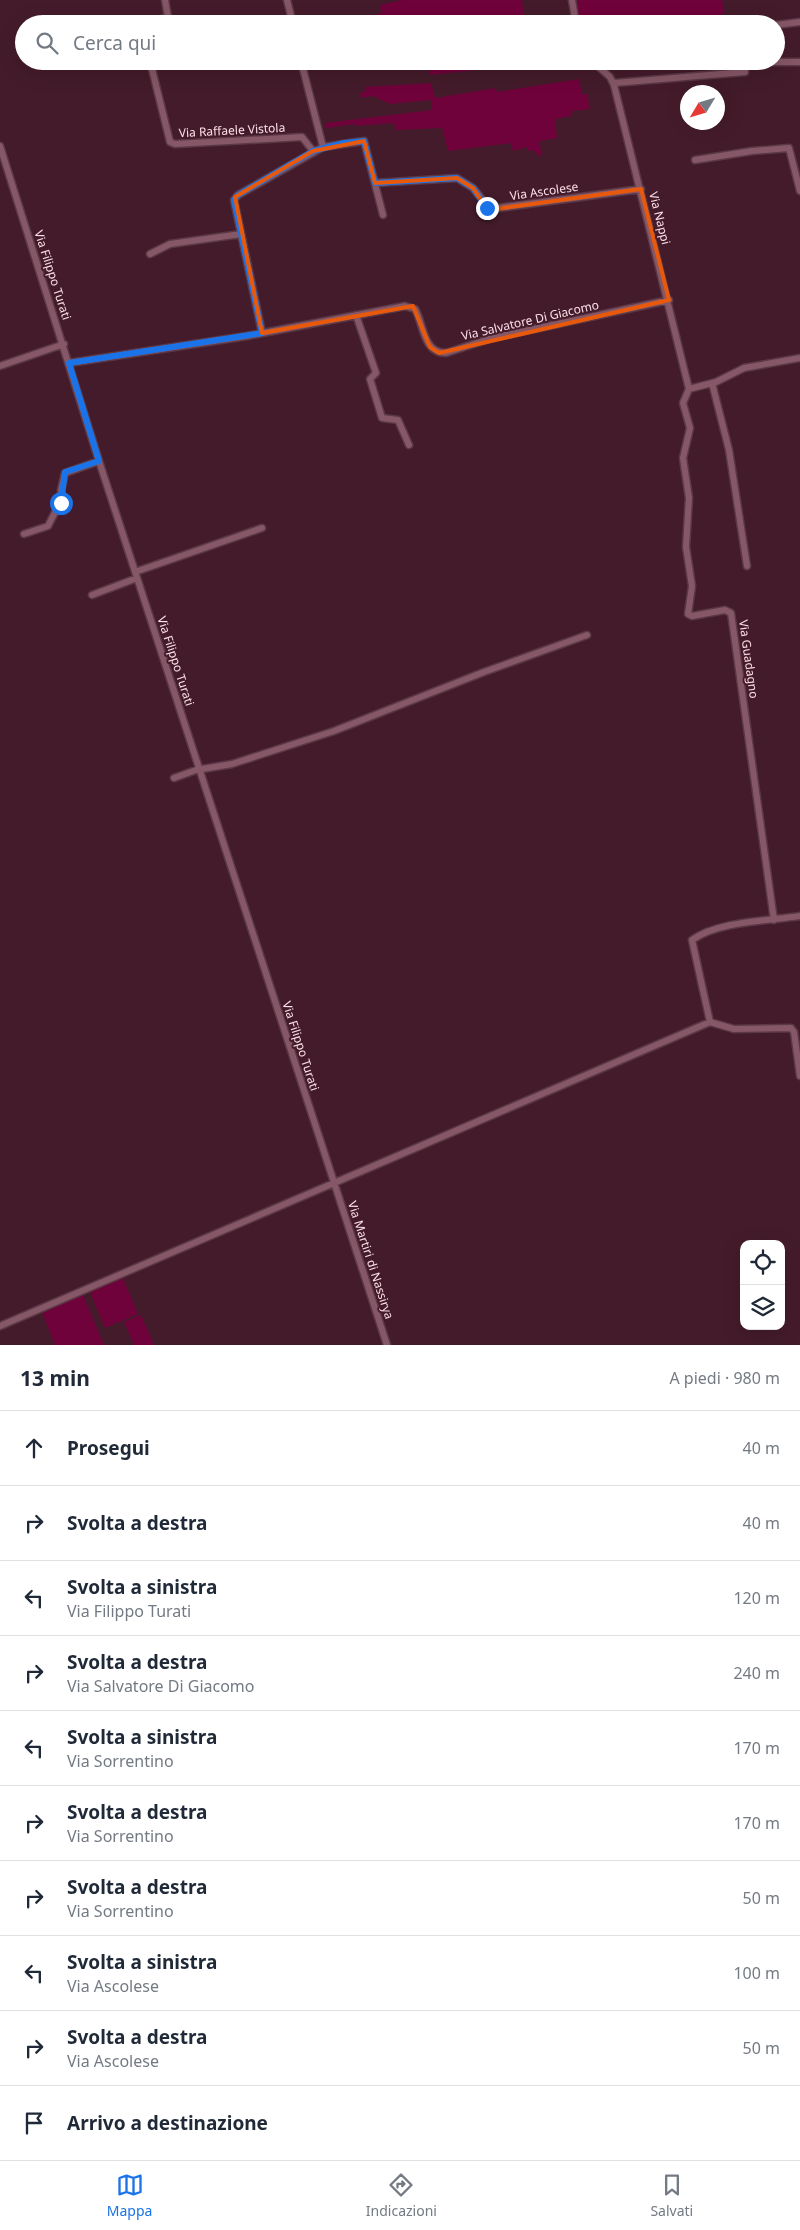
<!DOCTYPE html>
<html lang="it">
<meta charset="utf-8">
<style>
body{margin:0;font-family:"Noto Sans",sans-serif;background:#f6f6f7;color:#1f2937}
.controls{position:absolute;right:15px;bottom:15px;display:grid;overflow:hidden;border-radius:10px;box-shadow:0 5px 20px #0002}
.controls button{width:45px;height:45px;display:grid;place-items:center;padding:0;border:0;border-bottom:1px solid #e0e1e3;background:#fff;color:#1f2937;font:25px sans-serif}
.compass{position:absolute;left:680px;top:85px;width:45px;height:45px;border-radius:50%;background:#fff;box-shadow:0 5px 20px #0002;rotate:232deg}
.stop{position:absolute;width:15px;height:15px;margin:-11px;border:4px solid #1a73e8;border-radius:50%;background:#fff}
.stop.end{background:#1a73e8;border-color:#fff;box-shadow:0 1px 5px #0008}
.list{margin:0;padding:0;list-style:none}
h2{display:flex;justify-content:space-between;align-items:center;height:65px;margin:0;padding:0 20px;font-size:21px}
h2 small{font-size:16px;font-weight:400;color:#747a83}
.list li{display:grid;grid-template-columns:32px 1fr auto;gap:15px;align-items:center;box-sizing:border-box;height:75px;padding:0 20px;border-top:1px solid #e0e1e3}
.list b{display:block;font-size:19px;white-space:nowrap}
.list p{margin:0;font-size:16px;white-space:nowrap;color:#747a83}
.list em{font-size:16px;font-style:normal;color:#747a83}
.icon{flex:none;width:28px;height:28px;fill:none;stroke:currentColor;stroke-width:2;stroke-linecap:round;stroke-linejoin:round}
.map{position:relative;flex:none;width:800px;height:1345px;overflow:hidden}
.search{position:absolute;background:#fff;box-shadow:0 5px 20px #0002;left:15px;right:15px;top:15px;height:55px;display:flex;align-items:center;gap:12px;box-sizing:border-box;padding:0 18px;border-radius:28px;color:#747a83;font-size:19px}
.sheet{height:815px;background:#fff}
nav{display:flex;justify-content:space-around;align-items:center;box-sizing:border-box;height:70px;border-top:1px solid #e0e1e3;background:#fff;font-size:14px;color:#747a83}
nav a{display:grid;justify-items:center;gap:2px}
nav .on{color:#1a73e8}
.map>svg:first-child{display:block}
.green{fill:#70023b}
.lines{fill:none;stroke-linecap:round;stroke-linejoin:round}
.minor-casing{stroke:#5b3846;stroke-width:9}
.minor{stroke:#865766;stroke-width:6}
.route{stroke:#1a73e8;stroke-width:6}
.marked{fill:none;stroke:#e8590c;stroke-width:4;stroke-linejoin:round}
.labels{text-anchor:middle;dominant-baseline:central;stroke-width:4;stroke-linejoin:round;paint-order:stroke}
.street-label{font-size:12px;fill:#fcdfe8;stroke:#441b2a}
</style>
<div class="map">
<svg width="800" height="1345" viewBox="0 0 800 1345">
<rect width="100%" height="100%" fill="#441b2a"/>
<path class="green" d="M402 0H522L525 24H369L373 23 372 16 381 13 380 5Z
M577 0H722L724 14 668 22V24H579Z
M419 61H528L486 69 430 75V69L419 70Z
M598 61H730L731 65C701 67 621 77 598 61Z
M579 79 582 94H588L589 109 571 111V116L555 119 557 138 539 141 542 156H539L533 150 528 151 527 147 513 151 511 143 448 151 442 128 396 130 394 123 356 126 355 124 326 128 325 123 432 110 431 100 390 104 373 96 361 98 360 93 365 92V87L431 83 435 98 496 88 497 92Z
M123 1278 138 1314 105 1328 90 1292Z
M83 1295 104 1345H55L42 1312Z
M141 1315 154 1345H134L124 1322Z"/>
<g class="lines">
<defs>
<path id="minor" d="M287 0 293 24
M572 0 576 24
M147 24 168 17 165 0
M776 25 800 22
M150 61 170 142 175 144 302 137 313 151
M592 61 610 77 614 85 689 389
M768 62H800
M614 83 745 72
M0 146 99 461 387 1345
M323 147 364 141 383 215
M695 160 752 151 789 148 800 191
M375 183 457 178 473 188 490 209 641 189
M150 254 170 244 241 234
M356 315 376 373 370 379 382 418 398 420 409 445
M262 333 234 200 238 195 323 147 301 61
M69 363 247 336 405 306 415 309C424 325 423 353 446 353L492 338 669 300
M0 366 64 344
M712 383 729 450 747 566
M689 389 683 403 690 428 683 458 689 498 686 547 692 586 688 614 692 616 725 610 731 613 774 920
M689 389 716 382 744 368 800 358
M24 534 48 526 50 522 62 499 61 490 65 473 99 461
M135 572 262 528
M92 595 137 578
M174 778 196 770 232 764 334 731 484 672 587 635
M710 1022 692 940C718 921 768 921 800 916
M0 1326 710 1022 734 1029 791 1028 794 1032 800 1076"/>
</defs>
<use href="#minor" class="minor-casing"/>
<use href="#minor" class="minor"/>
</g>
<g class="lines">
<path class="route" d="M61 503 65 472 99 461 69 363 262 333 234 200 238 195 313 151 344 143 364 141 375 183 457 178 473 188 487 208"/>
</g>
<path class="marked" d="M364 141 375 183 457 178 473 188 488 210 641 189 669 300 439 353 430 347 413 306 262 333 235 197 313 151Z"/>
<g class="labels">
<g class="street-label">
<text transform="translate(232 130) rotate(-3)">Via Raffaele Vistola</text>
<text transform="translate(544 191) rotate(-8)">Via Ascolese</text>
<text transform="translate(660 218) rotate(76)">Via Nappi</text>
<text transform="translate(53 275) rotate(72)">Via Filippo Turati</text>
<text transform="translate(530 320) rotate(-13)">Via Salvatore Di Giacomo</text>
<text transform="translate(749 659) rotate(82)">Via Guadagno</text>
<text transform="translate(176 661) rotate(72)">Via Filippo Turati</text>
<text transform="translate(301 1046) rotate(72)">Via Filippo Turati</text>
<text transform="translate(371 1260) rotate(72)">Via Martiri di Nassirya</text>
</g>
</g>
</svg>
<div class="controls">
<button><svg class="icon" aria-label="locate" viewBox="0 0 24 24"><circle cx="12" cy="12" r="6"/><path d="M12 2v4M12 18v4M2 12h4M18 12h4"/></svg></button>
<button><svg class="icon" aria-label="layers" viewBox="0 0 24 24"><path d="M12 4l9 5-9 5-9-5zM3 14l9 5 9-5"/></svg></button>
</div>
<svg class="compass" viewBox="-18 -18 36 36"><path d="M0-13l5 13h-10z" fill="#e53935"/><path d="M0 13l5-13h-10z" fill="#747a83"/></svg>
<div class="stop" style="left:61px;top:503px"></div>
<div class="stop end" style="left:487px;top:208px"></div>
<div class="search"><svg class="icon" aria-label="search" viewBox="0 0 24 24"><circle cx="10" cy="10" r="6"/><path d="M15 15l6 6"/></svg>Cerca qui</div>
</div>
<section class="sheet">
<h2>13 min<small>A piedi · 980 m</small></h2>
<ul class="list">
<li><svg class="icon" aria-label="ahead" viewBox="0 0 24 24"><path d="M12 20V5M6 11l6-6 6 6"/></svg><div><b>Prosegui</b></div><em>40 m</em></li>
<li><svg class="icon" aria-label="right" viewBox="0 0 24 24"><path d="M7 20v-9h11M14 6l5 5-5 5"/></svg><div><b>Svolta a destra</b></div><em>40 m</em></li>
<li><svg class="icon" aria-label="left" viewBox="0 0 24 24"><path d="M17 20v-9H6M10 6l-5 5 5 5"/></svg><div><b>Svolta a sinistra</b><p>Via Filippo Turati</p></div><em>120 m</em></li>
<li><svg class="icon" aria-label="right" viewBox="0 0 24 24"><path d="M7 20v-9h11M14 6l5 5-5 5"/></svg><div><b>Svolta a destra</b><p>Via Salvatore Di Giacomo</p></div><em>240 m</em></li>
<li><svg class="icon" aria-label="left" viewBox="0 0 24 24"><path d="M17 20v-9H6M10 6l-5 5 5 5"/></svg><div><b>Svolta a sinistra</b><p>Via Sorrentino</p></div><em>170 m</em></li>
<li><svg class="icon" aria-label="right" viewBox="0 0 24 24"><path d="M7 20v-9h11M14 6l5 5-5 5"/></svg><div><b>Svolta a destra</b><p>Via Sorrentino</p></div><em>170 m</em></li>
<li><svg class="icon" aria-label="right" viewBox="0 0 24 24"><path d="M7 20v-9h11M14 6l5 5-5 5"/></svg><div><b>Svolta a destra</b><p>Via Sorrentino</p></div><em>50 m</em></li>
<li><svg class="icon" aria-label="left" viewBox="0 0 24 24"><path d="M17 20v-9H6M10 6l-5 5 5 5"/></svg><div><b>Svolta a sinistra</b><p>Via Ascolese</p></div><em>100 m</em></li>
<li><svg class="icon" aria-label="right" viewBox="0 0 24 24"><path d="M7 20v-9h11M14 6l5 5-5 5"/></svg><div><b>Svolta a destra</b><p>Via Ascolese</p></div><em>50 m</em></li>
<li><svg class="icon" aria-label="arrive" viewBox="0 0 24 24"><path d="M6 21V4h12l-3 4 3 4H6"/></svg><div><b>Arrivo a destinazione</b></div></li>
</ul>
</section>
<nav>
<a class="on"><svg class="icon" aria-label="map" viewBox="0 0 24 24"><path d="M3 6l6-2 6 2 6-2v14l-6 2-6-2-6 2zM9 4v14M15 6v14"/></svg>Mappa</a>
<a><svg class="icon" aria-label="directions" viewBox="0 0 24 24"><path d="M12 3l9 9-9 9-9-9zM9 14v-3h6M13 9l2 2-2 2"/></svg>Indicazioni</a>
<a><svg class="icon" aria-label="saved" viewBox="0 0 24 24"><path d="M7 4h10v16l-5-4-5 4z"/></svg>Salvati</a>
</nav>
